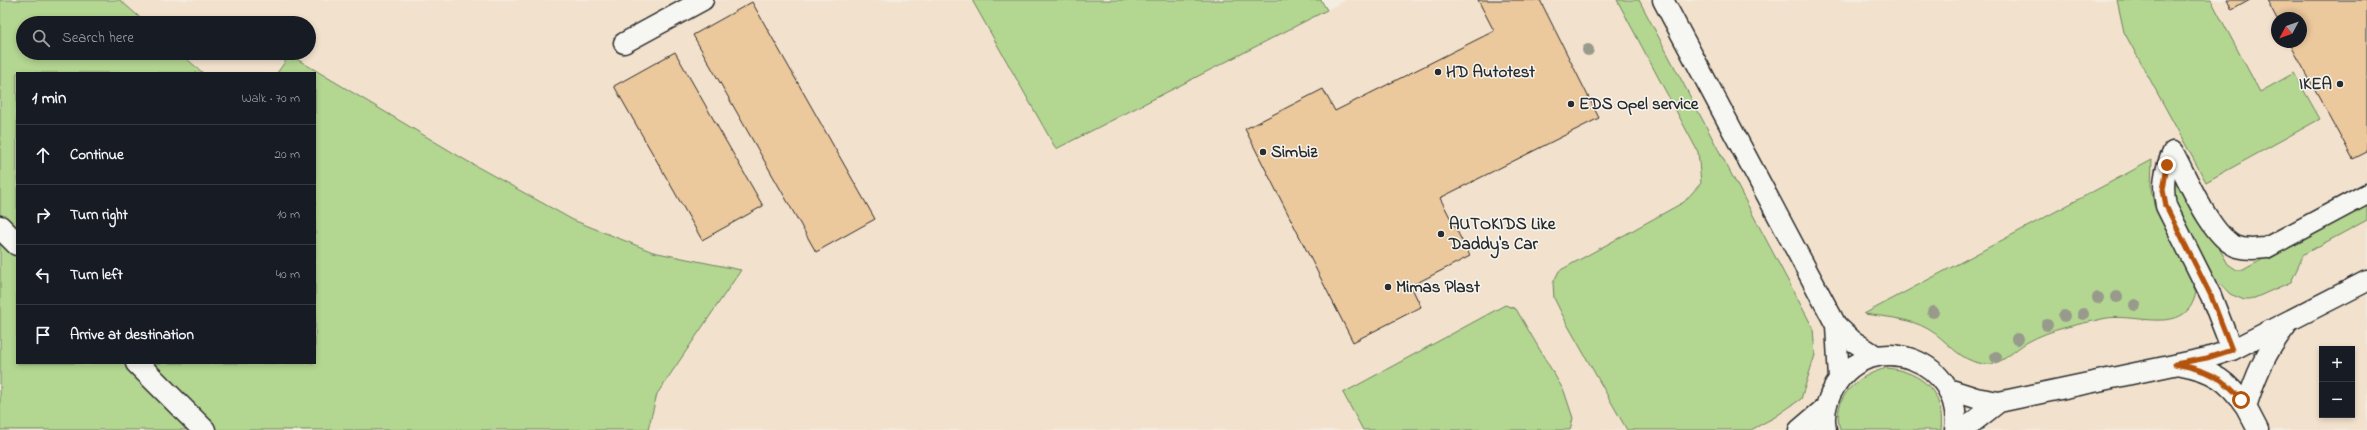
<!DOCTYPE html>
<meta charset="utf-8">
<style>
body{margin:0;font-family:"Indie Flower",sans-serif;background:#20242c;color:#f1f3f6}
.controls{position:absolute;right:12px;bottom:12px;display:grid;overflow:hidden;border-radius:0px;box-shadow:0 2px 6px #0003}
.controls button{width:36px;height:36px;display:grid;place-items:center;padding:0;border:0;border-bottom:1px solid #363941;background:#171b24;color:#f1f3f6;font:20px sans-serif}
.compass{position:absolute;left:2271px;top:12px;width:36px;height:36px;border-radius:50%;background:#171b24;box-shadow:0 2px 6px #0003;rotate:229deg}
.stop{position:absolute;width:12px;height:12px;margin:-9px;border:3px solid #b45309;border-radius:50%;background:#fff}
.stop.end{background:#b45309;border-color:#fff;box-shadow:0 1px 4px #0008}
.list{margin:0;padding:0;list-style:none}
h2{display:flex;justify-content:space-between;align-items:center;height:52px;margin:0;padding:0 16px;font-size:17px}
h2 small{font-size:13px;font-weight:400;color:#9ea1a6}
.list li{display:grid;grid-template-columns:26px 1fr auto;gap:12px;align-items:center;box-sizing:border-box;height:60px;padding:0 16px;border-top:1px solid #363941}
.list b{display:block;font-size:15px;white-space:nowrap}
.list em{font-size:13px;font-style:normal;color:#9ea1a6}
.icon{flex:none;width:22px;height:22px;fill:none;stroke:currentColor;stroke-width:2;stroke-linecap:round;stroke-linejoin:round}
.map{position:relative;flex:none;width:2367px;height:430px;overflow:hidden}
.search{position:absolute;background:#171b24;box-shadow:0 2px 6px #0003;left:16px;top:16px;width:300px;height:44px;display:flex;align-items:center;gap:10px;box-sizing:border-box;padding:0 14px;border-radius:22px;color:#9ea1a6;font-size:15px}
.panel{position:absolute;background:#171b24;box-shadow:0 2px 6px #0003;left:16px;top:72px;width:300px;height:292px;border-radius:0px}
.map>svg:first-child{display:block}
.built{fill:#f2e2cd;fill-rule:evenodd}
.green{fill:#b3d691;stroke:#6f805e}
.building{fill:#ecc89d;stroke:#2b2b2b}
.lines{fill:none;stroke-linecap:round;stroke-linejoin:round}
.lane-casing{stroke:#2b2b2b;stroke-width:23}
.street-casing{stroke:#2b2b2b;stroke-width:25}
.lane{stroke:#f6f6f2;stroke-width:20}
.street{stroke:#f6f6f2;stroke-width:22}
.tree{fill:#989a8b}
.route{stroke:#b45309;stroke-width:5}
.poi-dot{fill:#2b2b2b;stroke:#f6f6f2;stroke-width:1.5}
.labels{text-anchor:middle;dominant-baseline:central;stroke-width:3;stroke-linejoin:round;paint-order:stroke}
.poi-label{font-size:17px;font-weight:bold;fill:#2b2b2b;stroke:#f6f6f2;text-anchor:start}
</style>
<div class="map">
<svg width="2367" height="430" viewBox="0 0 2367 430">
<rect width="100%" height="100%" fill="#f4ede1"/>
<filter id="ink" filterUnits="userSpaceOnUse"><feTurbulence type="fractalNoise" baseFrequency=".025" numOctaves="2"/><feDisplacementMap in="SourceGraphic" scale="8" xChannelSelector="R" yChannelSelector="G"/><feConvolveMatrix kernelMatrix="1 2 1 2 8 2 1 2 1" color-interpolation-filters="sRGB"/></filter>
<g filter="url(#ink)">
<path class="built" d="M120 0H972L1056 149 1346 0H2367V430H648L657 394 741 270 653 252 573 220 467 161 290 55 277 73H203L180 53H309V23H146ZM2277 18H2301V42H2277ZM2322 349H2352V415H2322Z"/>
<path class="green" d="M0 0H120L146 23H23V53H180L203 73H17V363H315V73H277L290 55 467 161 573 220 653 252 741 270 657 394 648 430H0Z
M972 0H1321L1327 10 1056 149Z
M1617 0H1639L1813 328 1815 355 1801 399 1775 417 1751 430H1627L1567 324 1554 298 1553 283 1559 271 1684 202 1701 183 1698 152Z
M2117 0H2211L2260 92 2294 73 2320 119 2206 182 2124 32Z
M2152 160 2151 188 2154 205 2178 250 2196 292C2187 339 2134 311 2102 319 2076 325 2051 329 2028 342 2013 350 2001 367 1983 364 1957 360 1949 341 1928 329 1909 318 1886 317 1864 314Z
M2175 178 2181 180 2228 264 2237 270H2243L2367 203V220L2304 254 2291 282 2250 300H2244L2230 294 2214 277 2176 208 2171 183Z
M1505 305 1516 309 1564 391 1573 418 1570 430H1363L1343 393Z
M1887 368C1923 372 1945 393 1941 430H1840C1831 396 1858 375 1887 368Z"/>
<path class="building" d="M1478 0H1540L1599 118 1440 198 1470 256 1411 286 1421 307 1353 342 1245 129 1323 89 1335 111 1494 31Z
M2227 0H2250L2232 10Z
M2267 0H2367V152L2353 159 2289 42H2301V18L2277 19Z
M752 2 875 219 816 252 693 35Z
M675 52 763 206 702 240 614 86Z"/>
<g class="lines">
<defs>
<path id="lane" d="M1663 0 1836 325 1853 341 1876 356
M624 43 703 0
M2173 152C2187 177 2210 235 2235 246 2245 250 2255 249 2266 248L2367 194
M2173 152C2164 171 2162 185 2166 206L2211 296 2232 350
M1836 325 1839 379
M2182 365C2214 371 2228 381 2246 407
M1948 389 1976 398 1999 402 2207 358 2232 350 2367 281
M1799 430 1826 407
M1826 430C1823 415 1827 399 1835 386 1872 326 1964 360 1955 430
M1963 430 1999 402
M2258 430 2246 407C2255 377 2266 351 2286 326"/>
<path id="street" d="M0 227 17 244
M137 363 204 430"/>
</defs>
<use href="#lane" class="lane-casing"/>
<use href="#street" class="street-casing"/>
<use href="#lane" class="lane"/>
<use href="#street" class="street"/>
</g>
<g class="tree">
<circle cx="1588" cy="50" r="6"/>
<circle cx="2117" cy="297" r="6"/>
<circle cx="2098" cy="298" r="6"/>
<circle cx="2135" cy="305" r="6"/>
<circle cx="1933" cy="312" r="6"/>
<circle cx="2083" cy="314" r="6"/>
<circle cx="2064" cy="316" r="6"/>
<circle cx="2047" cy="325" r="6"/>
<circle cx="2017" cy="339" r="6"/>
<circle cx="1996" cy="357" r="6"/>
</g>
</g>
<g class="lines" filter="url(#ink)">
<path class="route" d="M2167 165 2163 190 2166 206 2211 296 2232 350 2207 358 2175 364C2202 369 2224 376 2241 400"/>
</g>
<g class="poi-dot">
<circle cx="1438" cy="72" r="4"/>
<circle cx="2340" cy="84" r="4"/>
<circle cx="1571" cy="104" r="4"/>
<circle cx="1263" cy="152" r="4"/>
<circle cx="1441" cy="234" r="4"/>
<circle cx="1388" cy="287" r="4"/>
</g>
<g class="labels">
<g class="poi-label">
<text x="1446" y="72">HD Autotest</text>
<text x="2332" y="84" text-anchor="end">IKEA</text>
<text x="1579" y="104">EDS Opel service</text>
<text x="1271" y="152">Simbiz</text>
<text x="1449" y="224">AUTOKIDS Like<tspan x="1449" dy="20">Daddy's Car</tspan></text>
<text x="1396" y="287">Mimas Plast</text>
</g>
</g>
</svg>
<div class="controls">
<button>+</button>
<button>−</button>
</div>
<svg class="compass" viewBox="-18 -18 36 36"><path d="M0-13l5 13h-10z" fill="#e53935"/><path d="M0 13l5-13h-10z" fill="#9ea1a6"/></svg>
<div class="stop" style="left:2241px;top:400px"></div>
<div class="stop end" style="left:2167px;top:165px"></div>
<div class="search"><svg class="icon" aria-label="search" viewBox="0 0 24 24"><circle cx="10" cy="10" r="6"/><path d="M15 15l6 6"/></svg>Search here</div>
<section class="panel">
<h2>1 min<small>Walk · 70 m</small></h2>
<ul class="list">
<li><svg class="icon" aria-label="ahead" viewBox="0 0 24 24"><path d="M12 20V5M6 11l6-6 6 6"/></svg><div><b>Continue</b></div><em>20 m</em></li>
<li><svg class="icon" aria-label="right" viewBox="0 0 24 24"><path d="M7 20v-9h11M14 6l5 5-5 5"/></svg><div><b>Turn right</b></div><em>10 m</em></li>
<li><svg class="icon" aria-label="left" viewBox="0 0 24 24"><path d="M17 20v-9H6M10 6l-5 5 5 5"/></svg><div><b>Turn left</b></div><em>40 m</em></li>
<li><svg class="icon" aria-label="arrive" viewBox="0 0 24 24"><path d="M6 21V4h12l-3 4 3 4H6"/></svg><div><b>Arrive at destination</b></div></li>
</ul>
</section>
</div>
